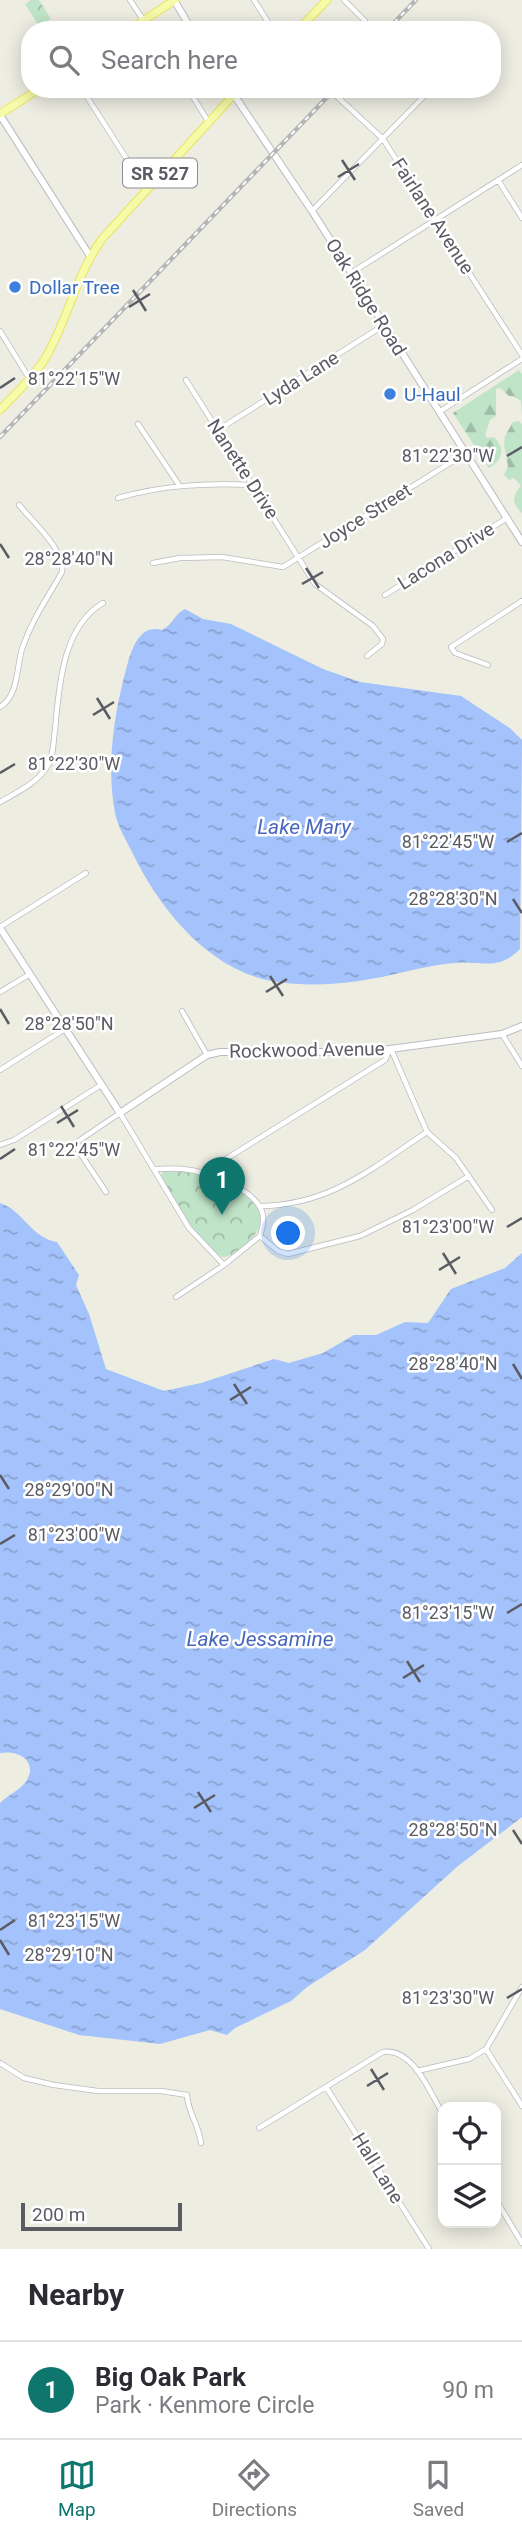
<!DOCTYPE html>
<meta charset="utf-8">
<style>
body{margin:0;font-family:Roboto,sans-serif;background:#f2f2f3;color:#2b2b33}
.controls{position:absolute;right:21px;bottom:21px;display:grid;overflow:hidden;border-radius:14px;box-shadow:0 4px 18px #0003}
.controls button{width:63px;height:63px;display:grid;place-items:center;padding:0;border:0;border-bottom:2px solid #e1e1e2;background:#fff;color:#2b2b33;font:35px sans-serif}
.scale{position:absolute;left:21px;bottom:18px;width:161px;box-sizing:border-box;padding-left:7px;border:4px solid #5b5c63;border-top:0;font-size:19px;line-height:24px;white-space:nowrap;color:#5b5c63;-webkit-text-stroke:5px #fff;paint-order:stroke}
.you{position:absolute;left:289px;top:1234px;width:24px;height:24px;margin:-18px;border:5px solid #fff;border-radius:50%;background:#1a73e8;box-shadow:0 0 0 10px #1a73e833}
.badge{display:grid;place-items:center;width:46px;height:46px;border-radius:50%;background:#0f766e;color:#fff;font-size:23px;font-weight:700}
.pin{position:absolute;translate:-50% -58px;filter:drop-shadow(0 2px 4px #0008)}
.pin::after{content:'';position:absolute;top:37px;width:24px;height:21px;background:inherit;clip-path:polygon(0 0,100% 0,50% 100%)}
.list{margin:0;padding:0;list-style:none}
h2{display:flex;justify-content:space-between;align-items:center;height:91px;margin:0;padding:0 28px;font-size:30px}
h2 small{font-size:23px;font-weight:400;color:#7c7c81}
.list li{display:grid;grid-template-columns:46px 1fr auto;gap:21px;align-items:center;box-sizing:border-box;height:98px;padding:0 28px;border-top:2px solid #e1e1e2}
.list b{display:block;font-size:26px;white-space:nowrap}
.list p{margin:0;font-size:23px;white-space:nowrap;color:#7c7c81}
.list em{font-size:23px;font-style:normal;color:#7c7c81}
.icon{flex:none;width:38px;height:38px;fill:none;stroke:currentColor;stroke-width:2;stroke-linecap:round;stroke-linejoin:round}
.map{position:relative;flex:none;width:522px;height:2249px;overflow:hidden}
.search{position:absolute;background:#fff;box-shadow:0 4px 18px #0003;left:21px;right:21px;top:21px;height:77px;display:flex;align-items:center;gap:18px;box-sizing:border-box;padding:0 24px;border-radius:28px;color:#7c7c81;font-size:26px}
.sheet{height:189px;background:#fff}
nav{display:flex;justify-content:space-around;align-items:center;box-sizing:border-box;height:98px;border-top:2px solid #e1e1e2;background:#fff;font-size:19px;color:#7c7c81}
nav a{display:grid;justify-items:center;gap:4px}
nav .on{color:#0f766e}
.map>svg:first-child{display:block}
.forest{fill:url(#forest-firs)}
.park{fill:url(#park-crowns)}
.water{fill:url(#water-ripples)}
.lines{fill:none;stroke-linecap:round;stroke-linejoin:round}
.street-casing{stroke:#babbc1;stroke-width:6}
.secondary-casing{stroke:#bbbcc3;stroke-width:8}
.primary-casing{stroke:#eae35e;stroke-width:9}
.street{stroke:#fff;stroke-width:4.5}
.secondary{stroke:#fff;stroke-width:6}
.primary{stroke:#f6fba9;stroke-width:7}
.rail-casing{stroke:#b5b5b6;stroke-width:4.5}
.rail{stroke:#fff;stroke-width:2;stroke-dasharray:5;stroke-linecap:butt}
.ticks{fill:none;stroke:#5b5c63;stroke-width:2.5}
.shop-dot{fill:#3f7fe0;stroke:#fff;stroke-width:2.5}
.labels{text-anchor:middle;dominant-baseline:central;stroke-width:5;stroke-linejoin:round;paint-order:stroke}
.shield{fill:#fff;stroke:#8c8d92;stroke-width:2}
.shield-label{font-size:18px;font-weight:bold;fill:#5b5c63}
.street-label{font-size:19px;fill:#5b5c63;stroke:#fff}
.shop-label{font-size:19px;fill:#366cbe;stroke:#fff;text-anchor:start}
.water-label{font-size:21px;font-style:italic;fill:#4867bd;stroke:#fff}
.ticks-label{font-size:18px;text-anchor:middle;fill:#5b5c63;stroke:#fff;stroke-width:5;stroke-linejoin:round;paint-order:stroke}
</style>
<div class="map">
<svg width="522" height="2249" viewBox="0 0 522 2249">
<defs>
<pattern id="forest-firs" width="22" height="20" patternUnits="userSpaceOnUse" patternTransform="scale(1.75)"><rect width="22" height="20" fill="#c0e4c8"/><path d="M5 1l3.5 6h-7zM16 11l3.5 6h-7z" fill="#9fbca6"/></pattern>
<pattern id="park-crowns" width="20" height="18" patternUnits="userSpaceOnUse" patternTransform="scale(1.75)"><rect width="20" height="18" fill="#c0e4c8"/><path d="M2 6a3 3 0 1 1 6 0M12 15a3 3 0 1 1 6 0" fill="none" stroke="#9fbca6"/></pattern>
<pattern id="water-ripples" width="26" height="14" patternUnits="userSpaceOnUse" patternTransform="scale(1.75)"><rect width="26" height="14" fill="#a4c2fb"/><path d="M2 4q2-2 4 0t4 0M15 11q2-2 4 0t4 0" fill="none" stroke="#89a1cf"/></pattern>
</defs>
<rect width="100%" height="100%" fill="#edede2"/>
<path class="forest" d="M519 370 522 374V416L521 401 513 396H509L500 388 496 389V416L490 420 485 435 487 438 494 437C506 449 503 460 489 468L453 413Z
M519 421 522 424V513C512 504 512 495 521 486L514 478 509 480 504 475 508 466 504 445 505 436 513 422Z"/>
<path class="park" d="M31 0H39L51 19 39 26 25 4Z
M164 1171C173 1172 182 1171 191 1173 223 1180 291 1206 245 1245 238 1251 231 1257 222 1257 193 1238 175 1205 161 1174Z"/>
<path class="water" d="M185 609 203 619 231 624 323 669 360 682 461 696 511 729 522 740 520 949C497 972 484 960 456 963 439 964 421 968 404 972 364 982 319 988 277 982 210 972 160 910 132 852 126 840 118 827 115 813 106 765 114 713 127 666 132 649 139 624 162 630 173 625 174 614 185 609Z
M0 1203C24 1211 31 1238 57 1242L79 1275 76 1285 89 1314 106 1369 164 1391 201 1383 274 1359 289 1363 323 1353 354 1335H376L405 1322 428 1323 451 1289 505 1268 522 1253V1817L458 1866 365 1950 307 1987 291 2001 235 2028 227 2035 210 2030 160 2044 79 2035 0 2009V1803C7 1796 16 1792 23 1785 41 1765 22 1749 0 1753Z"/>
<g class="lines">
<defs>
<path id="street" d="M130 0 150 30
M254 0 273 30
M344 0 365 21
M82 89 146 189
M188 89 208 121
M329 89 383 139 522 355
M498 180 522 218
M312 211 431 89
M351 273 522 165
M0 331 29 378
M186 380 315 584 373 626 383 639 382 644 367 656
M439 412 522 359
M138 424 179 485
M218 430 384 325
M118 498C163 485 206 483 252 485
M153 563 180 558 222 557 283 567 466 453
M385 595 507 518
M488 665 455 653 451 647 522 601
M0 707C19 695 16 669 22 649 32 619 47 599 62 572 66 551 32 521 19 505
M0 802C16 793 37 783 47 767 54 756 53 742 55 730 59 687 62 627 103 603
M0 927 86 873
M0 992 30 974
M182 1011 207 1055
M502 1034 522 1066
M391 1049 427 1132 456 1158 492 1210
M0 1070 65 1029
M0 1145 14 1140 101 1085
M155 1169C164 1169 174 1168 183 1169 205 1171 251 1187 261 1209 265 1218 263 1226 260 1236L224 1265 176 1297
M205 1172 385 1060 390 1049
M106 1192 74 1144 120 1113 189 1228 224 1265
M260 1206C330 1205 371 1169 427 1132
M260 1236 278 1251 288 1254 360 1236 413 1210 469 1176
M486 2049 522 2106
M0 2063 24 2078 54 2085 98 2091H161L187 2095C188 2113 199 2125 201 2143
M417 2071 469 2059 486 2049 522 1987
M326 2087 429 2249
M259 2128 383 2052C413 2047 430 2093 443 2114
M496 2200 522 2243"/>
<path id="secondary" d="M174 0 192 30
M230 89 312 211 522 542
M0 115 90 256
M0 928 120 1113 207 1055 220 1052H344L390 1049 502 1034 522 1026"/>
<path id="primary" d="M129 30 175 0
M298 30 327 0
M0 114 39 89
M0 410C16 393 34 377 46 357 68 319 76 275 102 239L239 89"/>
</defs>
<use href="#street" class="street-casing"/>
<use href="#secondary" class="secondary-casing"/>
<use href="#primary" class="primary-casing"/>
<use href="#street" class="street"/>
<use href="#secondary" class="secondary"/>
<use href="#primary" class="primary"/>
<defs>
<path id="rail" d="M387 30 416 0
M0 437 335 89"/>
</defs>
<use href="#rail" class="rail-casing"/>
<use href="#rail" class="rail"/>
</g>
<path class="ticks" d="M342 160 355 180M338 177 359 164M133 290 146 311M129 307 150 294M0 388 15 378M507 456 522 447M0 544 9 558M306 568 319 588M302 584 323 572M97 698 110 719M93 715 114 702M0 773 15 764M507 842 522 833M513 899 522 913M270 976 283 996M266 992 287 979M0 1009 9 1024M61 1106 74 1127M57 1123 78 1110M0 1159 15 1149M507 1227 522 1218M443 1253 456 1274M439 1270 460 1257M513 1364 522 1379M234 1384 247 1404M230 1400 251 1387M0 1475 9 1489M0 1544 15 1535M507 1613 522 1604M407 1661 420 1682M403 1678 424 1665M198 1792 211 1812M194 1808 215 1795M513 1830 522 1844M0 1930 15 1920M0 1940 9 1955M507 1998 522 1989M371 2069 384 2090M367 2086 388 2073"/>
<g class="shop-dot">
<circle cx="15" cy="287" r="7"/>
<circle cx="390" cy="394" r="7"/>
</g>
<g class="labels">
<rect class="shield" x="123" y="158.5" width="74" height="29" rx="5"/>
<g class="shield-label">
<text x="160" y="173">SR 527</text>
</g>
<g class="street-label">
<text transform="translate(433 216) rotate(57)">Fairlane Avenue</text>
<text transform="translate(366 297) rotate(58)">Oak Ridge Road</text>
<text transform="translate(301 378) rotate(-32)">Lyda Lane</text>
<text transform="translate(243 469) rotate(57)">Nanette Drive</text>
<text transform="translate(365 516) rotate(-32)">Joyce Street</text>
<text transform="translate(446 556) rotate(-32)">Lacona Drive</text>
<text transform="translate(307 1050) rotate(-1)">Rockwood Avenue</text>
<text transform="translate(378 2168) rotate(58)">Hall Lane</text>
</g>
<g class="shop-label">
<text x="29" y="287">Dollar Tree</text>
<text x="404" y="394">U-Haul</text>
</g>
<g class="water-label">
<text x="304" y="827">Lake Mary</text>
<text x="260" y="1639">Lake Jessamine</text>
</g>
</g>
<g class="ticks-label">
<text x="74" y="385">81°22'15"W</text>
<text x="448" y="462">81°22'30"W</text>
<text x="69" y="565">28°28'40"N</text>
<text x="74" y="770">81°22'30"W</text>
<text x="448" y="848">81°22'45"W</text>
<text x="453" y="905">28°28'30"N</text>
<text x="69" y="1030">28°28'50"N</text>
<text x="74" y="1156">81°22'45"W</text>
<text x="448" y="1233">81°23'00"W</text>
<text x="453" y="1370">28°28'40"N</text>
<text x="69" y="1496">28°29'00"N</text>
<text x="74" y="1541">81°23'00"W</text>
<text x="448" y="1619">81°23'15"W</text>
<text x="453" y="1836">28°28'50"N</text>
<text x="74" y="1927">81°23'15"W</text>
<text x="69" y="1961">28°29'10"N</text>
<text x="448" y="2004">81°23'30"W</text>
</g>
</svg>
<div class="controls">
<button><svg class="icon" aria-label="locate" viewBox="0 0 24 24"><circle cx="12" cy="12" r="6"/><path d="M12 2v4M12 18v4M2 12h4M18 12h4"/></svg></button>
<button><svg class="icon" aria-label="layers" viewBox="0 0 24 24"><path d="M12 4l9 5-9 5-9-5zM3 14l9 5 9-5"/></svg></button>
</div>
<div class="scale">200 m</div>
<div class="you"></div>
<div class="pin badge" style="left:222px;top:1215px">1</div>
<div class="search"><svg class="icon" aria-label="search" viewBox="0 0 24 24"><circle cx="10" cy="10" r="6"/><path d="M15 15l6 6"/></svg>Search here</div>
</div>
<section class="sheet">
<h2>Nearby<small></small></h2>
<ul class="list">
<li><span class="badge">1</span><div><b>Big Oak Park</b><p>Park · Kenmore Circle</p></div><em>90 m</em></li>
</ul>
</section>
<nav>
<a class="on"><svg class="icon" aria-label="map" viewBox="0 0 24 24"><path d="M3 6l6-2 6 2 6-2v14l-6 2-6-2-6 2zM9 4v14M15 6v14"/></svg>Map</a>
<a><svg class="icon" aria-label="directions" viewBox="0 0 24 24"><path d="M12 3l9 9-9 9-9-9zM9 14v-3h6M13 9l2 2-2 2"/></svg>Directions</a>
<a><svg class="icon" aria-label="saved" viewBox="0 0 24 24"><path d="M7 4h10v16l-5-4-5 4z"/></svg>Saved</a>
</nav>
